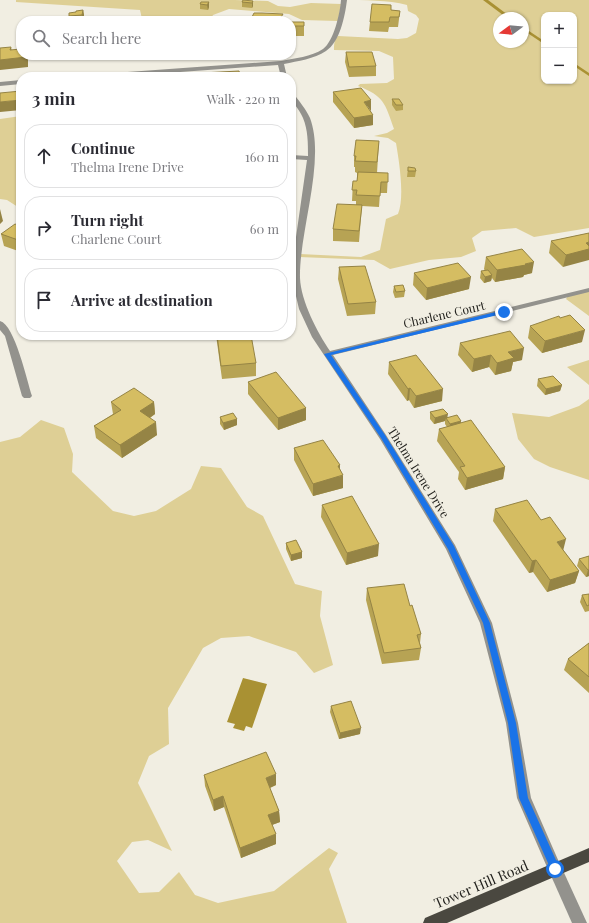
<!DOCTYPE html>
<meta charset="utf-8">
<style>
body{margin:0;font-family:"Playfair Display",serif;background:#f7f7f7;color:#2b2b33}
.controls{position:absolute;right:12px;top:12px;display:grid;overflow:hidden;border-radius:8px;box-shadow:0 1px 3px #0004}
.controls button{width:36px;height:36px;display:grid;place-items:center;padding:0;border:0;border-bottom:1px solid #e1e1e2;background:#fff;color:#2b2b33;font:20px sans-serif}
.compass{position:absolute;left:493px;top:12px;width:36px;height:36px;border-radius:50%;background:#fff;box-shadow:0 1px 3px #0004;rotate:254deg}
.stop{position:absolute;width:12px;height:12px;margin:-9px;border:3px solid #1a73e8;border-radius:50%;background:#fff}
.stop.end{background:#1a73e8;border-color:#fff;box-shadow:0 1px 4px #0008}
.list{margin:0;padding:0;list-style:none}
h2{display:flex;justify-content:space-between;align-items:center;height:52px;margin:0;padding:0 16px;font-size:17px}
h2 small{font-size:13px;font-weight:400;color:#7c7c81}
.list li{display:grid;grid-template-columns:26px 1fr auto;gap:12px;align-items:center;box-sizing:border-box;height:64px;margin:0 8px 8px;padding:0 8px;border:1px solid #e1e1e2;border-radius:16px}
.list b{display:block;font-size:15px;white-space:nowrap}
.list p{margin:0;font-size:13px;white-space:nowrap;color:#7c7c81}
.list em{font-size:13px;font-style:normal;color:#7c7c81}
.icon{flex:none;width:22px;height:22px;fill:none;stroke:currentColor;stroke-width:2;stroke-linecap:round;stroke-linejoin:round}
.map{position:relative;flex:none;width:589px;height:923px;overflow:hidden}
.search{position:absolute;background:#fff;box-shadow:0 1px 3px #0004;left:16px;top:16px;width:280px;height:44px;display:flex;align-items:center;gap:10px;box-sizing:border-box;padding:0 14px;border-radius:16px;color:#7c7c81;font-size:15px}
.panel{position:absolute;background:#fff;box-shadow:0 1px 3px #0004;left:16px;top:72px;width:280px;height:268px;border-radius:16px}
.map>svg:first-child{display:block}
.green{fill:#decf95;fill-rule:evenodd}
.water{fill:#a99133}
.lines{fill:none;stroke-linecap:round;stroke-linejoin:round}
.stream{fill:#a99133;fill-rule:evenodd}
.lane{fill:#93928d;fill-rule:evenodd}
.street{fill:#93928d;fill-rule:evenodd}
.primary{fill:#4a4840;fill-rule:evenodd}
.wall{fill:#b7a354}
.shaded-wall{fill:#958445}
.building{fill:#d5bd62;stroke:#958445}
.route{fill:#1a73e8}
.labels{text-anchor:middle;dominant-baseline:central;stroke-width:4;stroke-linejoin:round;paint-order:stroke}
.street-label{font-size:12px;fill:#1f1e1a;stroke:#f1eee2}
.near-street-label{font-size:14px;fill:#1f1e1a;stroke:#f1eee2}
</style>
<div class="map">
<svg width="589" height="923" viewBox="0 0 589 923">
<rect width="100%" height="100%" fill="#f1eee2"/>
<path class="green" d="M16 0H235L268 1 278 6 290 7 311 3 341 4 338 21 302 20 289 14 229 9 213 15 210 21H135L142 19 140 10 16 2Z
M344 0H589V228L534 237 516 228 482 231 472 238 476 251 461 257 429 260 390 269 374 260 299 257 300 254 361 257 380 250 386 219 398 214C405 197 399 161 396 143L388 138 374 136 387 133 394 129C385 103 384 96 358 86L360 84 387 83 394 79 393 57 379 51 334 50C334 46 334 39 338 36L398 39 407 38 416 33 419 19 416 15 408 11 407 5C388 0 364 0 344 0ZM544 15H574V81H544ZM499 18H523V42H499Z
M21 116V209L7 200 0 199V119Z
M589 291V316L566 299 568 296Z
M589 360V385L567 367Z
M589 399V480L550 467 534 459 518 439 512 413 549 417 579 406Z
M41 420 64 428 73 454 72 472 113 511 134 516 156 511 191 489 201 466 221 468 247 507 263 516 295 584 322 591 320 616 333 665 314 673 296 652 249 636 221 638 203 648 168 708 169 744 149 756 138 783 172 851 148 840 132 842 117 861 139 893 159 892 179 872 195 895 218 903 274 891 329 848 338 853 329 869 347 923H0V442L20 437Z"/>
<path class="water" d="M243 678 267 684 252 728 246 726 244 731 233 728 235 724 227 722Z"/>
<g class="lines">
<path class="stream" d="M483 0H488L512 18H507Z
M523 27 544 41V44L523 30Z
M574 63 589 73V76L574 66Z"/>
<path class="lane" d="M555 862 560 864 587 923H572L548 869 550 864Z"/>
<path class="street" d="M341 0H347C345 16 340 42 326 51 314 59 298 61 284 64L287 77H281L278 65 111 77H83L86 75 281 61C295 58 311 57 323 49 334 41 340 13 341 0Z
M21 80V84L0 86V82Z
M291 92 293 93C299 101 306 109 310 118 326 161 299 231 300 278 301 301 317 332 330 351L589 288V292L333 355 386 435 455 545 492 623 518 723 531 798 562 869 560 874 555 876 550 874 517 798 506 723 480 623 446 549 380 439 312 337 299 309 292 279 296 237 307 160 291 159V155L308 156C308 143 308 130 303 118 299 108 291 103 291 92Z
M0 321C15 325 27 381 32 396L30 398H24L22 396 5 336 0 330Z"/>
<path class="primary" d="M589 848V862L447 923H423L425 918Z"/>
</g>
<path class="wall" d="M253 1V6L252 8 242 7V2Z
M209 2V7L208 10 200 9V4Z
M391 5V10L400 11 398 27H389L388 32 369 31 370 22Z
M83 10 84 15 83 20 69 21V16L76 12Z
M251 19H283L289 20V21H251Z
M291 22H304V36H291Z
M346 52 376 66V76L349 77 345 62Z
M333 92 371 111 373 125 354 128 333 102Z
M392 99 403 105V110L396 111 392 105Z
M379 141 377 173H388L387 193H380L379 207 362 206 359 242 333 241V229L356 205V201H352L353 181H357V173L355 172V167H354V156Z
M408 168 416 171 415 177H407Z
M21 226V252L4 246 1 234Z
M589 233 563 267 549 253 551 241Z
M486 257 532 273 524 275 523 277 495 282 492 278 491 281 484 283 480 278 481 271H485L484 269Z
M339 267 376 302 375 314 347 316 338 279Z
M414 273 469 289 426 300 413 285Z
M394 286 405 291 404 297 395 298 393 292Z
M530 326 582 342 542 353 528 338Z
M216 335 256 363V376L222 379Z
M460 343 522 360 513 362 511 371 495 375 489 367 472 372 458 355Z
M389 362 442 401 414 408 409 400 407 401 388 374Z
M538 379 562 385 560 391 545 395 537 386Z
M248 382 306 408V420L278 430 248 394Z
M111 402H154L155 414 150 418 157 435 122 458 96 438 94 426 113 414Z
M430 412 461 421V423L505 467 503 479 465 490 458 479 459 472 437 441 439 429 447 427 445 424V421L434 424 430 419Z
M220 417 237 419V425L224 430 220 424Z
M294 448 340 465V469L343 488 313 496 294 460Z
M322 505 378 556 346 565 321 517Z
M495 509 563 550 579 571 575 583 547 592 533 572 529 573 493 521Z
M286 543 302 552V558L291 561 286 549Z
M589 556V576L586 577 577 566 579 559Z
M367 588 410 606 421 634 420 643 421 648 419 660 382 664 366 600Z
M589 594V611L585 612 580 602 582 595Z
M589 643V693L564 670 568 659Z
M331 706 360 734 339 739 330 712Z
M204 775 276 785 270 788 279 811 280 822 272 825 276 844 241 858 224 807 214 811 205 786Z"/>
<path class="shaded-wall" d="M253 1V6L252 8V3Z
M209 2V7L208 10 207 5Z
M83 10 84 15 83 20 82 15Z
M11 47 13 57 27 55 28 59V67L0 70V60L10 50Z
M67 55H78L67 56Z
M21 100V110L0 112V102Z
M371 100V111L364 102Z
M373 115V125L354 128V118Z
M0 209 3 221 0 224Z
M589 242V260L563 267 566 255 586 243Z
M534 262 532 273 524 275 523 277 495 282 497 270Z
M492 275 491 281 484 283 485 277Z
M471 277 469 289 426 300 427 288Z
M585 330 582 342 542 353 545 341Z
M524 348 522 360 513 362 511 371 495 375 497 363 508 352Z
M491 355 489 367 472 372 474 359Z
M562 385 560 391 545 395 546 389Z
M410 388 409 400 407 401 408 389Z
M443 389 442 401 414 408 416 396Z
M154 402 155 414 142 423 140 411Z
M306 408V420L278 430V418Z
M448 414 447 419 446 418 445 421 434 424 435 418Z
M237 419V425L224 430 223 423Z
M461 421 460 428 449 431 450 424Z
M156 422 157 435 122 458 120 445Z
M340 465 339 477 343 475V488L313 496V484L338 466Z
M505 467 503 479 465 490 467 478Z
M566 539 563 551 557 542Z
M379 544 378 556 346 565 347 553Z
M302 552V558L291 561V555Z
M536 560 533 572 529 573 532 561Z
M588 570H589V576L586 577Z
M579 571 575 583 547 592 550 580Z
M361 728 360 734 339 739 340 733Z
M276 774V785L267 789 266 778Z
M223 796 224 807 214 811 213 800Z
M279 811 280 822 269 826 268 815Z
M276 834V844L241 858 240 848Z"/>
<path class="building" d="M243 0 253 1 252 3 242 2Z
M201 2H209L207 5 200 4Z
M372 4 391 5V10L400 11 399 17H390L389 22H370Z
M83 10 82 15 69 16V13L76 12V11Z
M254 13H262L283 14 280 19 289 20 288 21H258L259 20 251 19Z
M291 22H304V26H291Z
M11 47 10 50 21 49V55H26V57L0 60V48Z
M346 52H372L376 66 349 67Z
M239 71 241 77H203L202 73Z
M162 76 163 77H141Z
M361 88 371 100 364 102 373 115 354 118 333 92Z
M21 91V100L0 102V93Z
M392 99H399L403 105H396Z
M356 140 379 141 377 162 355 161 356 156H354Z
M408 167 415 168 416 171H408Z
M358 172 388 173V182H381L380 196 356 195 357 190H352L353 181H357Z
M337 204 362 205 359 231 333 229Z
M15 224 21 226V241L1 234Z
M589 233V242L586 243 589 246V249L566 255 551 241Z
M522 249 534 262 525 264 526 265 497 270 486 257Z
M458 263 471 277 427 288 414 273Z
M365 266 376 302 348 304 339 267Z
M488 270 492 275 485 277 481 271Z
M403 285 405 291 396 292 394 286Z
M570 315 585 330 545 341 530 326 559 316 560 318Z
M510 331 524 348 508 352 514 358 497 363 491 355 474 359 460 343Z
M217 335H251L256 363 221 366Z
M416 355 443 389 416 396 410 388 408 389 389 362Z
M276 372 306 408 278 418 248 382Z
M553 376 562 385 546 389 538 379Z
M134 388 154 402 140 411 156 422 120 445 94 426 121 410 111 402Z
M443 409 448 414 435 418 430 412Z
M233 413 237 419 223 423 220 417Z
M457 415 461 421 450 424 446 418Z
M471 420 505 467 467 478 460 467 465 466 439 429Z
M323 440 340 465 338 466 343 475 313 484 294 448Z
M352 496 379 544 347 553 322 505Z
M527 500 541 520 550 517 566 539 557 542 579 571 550 580 536 560 532 561 495 509Z
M296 540 302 552 291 555 286 543Z
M589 556V570H588L579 559Z
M404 584 410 606 412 605 421 634 417 635 421 648 384 653 367 588Z
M589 594V605L587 606 582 595Z
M589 643V677L568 659Z
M351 701 361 728 340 733 331 706Z
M266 752 276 774 266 778 279 811 268 815 276 834 240 848 223 796 213 800 204 775Z"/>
<path class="route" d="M504 310 506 311V313L331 355 385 435 454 546 490 623 516 723 528 798 560 869 558 872 555 874 552 872 519 798 508 723 483 623 448 549 381 438 324 354Z"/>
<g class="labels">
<g class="street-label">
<text transform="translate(444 314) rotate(-13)">Charlene Court</text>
<text transform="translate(419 472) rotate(58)">Thelma Irene Drive</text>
</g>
<g class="near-street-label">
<text transform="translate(481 884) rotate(-23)">Tower Hill Road</text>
</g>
</g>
</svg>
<div class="controls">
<button>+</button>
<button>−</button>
</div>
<svg class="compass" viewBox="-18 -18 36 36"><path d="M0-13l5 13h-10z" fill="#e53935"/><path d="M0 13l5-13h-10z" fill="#7c7c81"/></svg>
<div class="stop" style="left:555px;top:869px"></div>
<div class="stop end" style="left:504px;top:312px"></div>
<div class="search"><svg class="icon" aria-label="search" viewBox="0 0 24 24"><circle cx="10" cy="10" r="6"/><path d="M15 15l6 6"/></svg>Search here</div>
<section class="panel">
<h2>3 min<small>Walk · 220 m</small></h2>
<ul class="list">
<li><svg class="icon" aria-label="ahead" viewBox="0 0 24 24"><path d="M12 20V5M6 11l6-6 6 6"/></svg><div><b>Continue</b><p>Thelma Irene Drive</p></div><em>160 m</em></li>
<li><svg class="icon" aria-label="right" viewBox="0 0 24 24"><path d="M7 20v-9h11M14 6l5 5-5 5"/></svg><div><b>Turn right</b><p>Charlene Court</p></div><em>60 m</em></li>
<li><svg class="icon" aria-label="arrive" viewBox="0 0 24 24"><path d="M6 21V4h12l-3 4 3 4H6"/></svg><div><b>Arrive at destination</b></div></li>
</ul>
</section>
</div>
